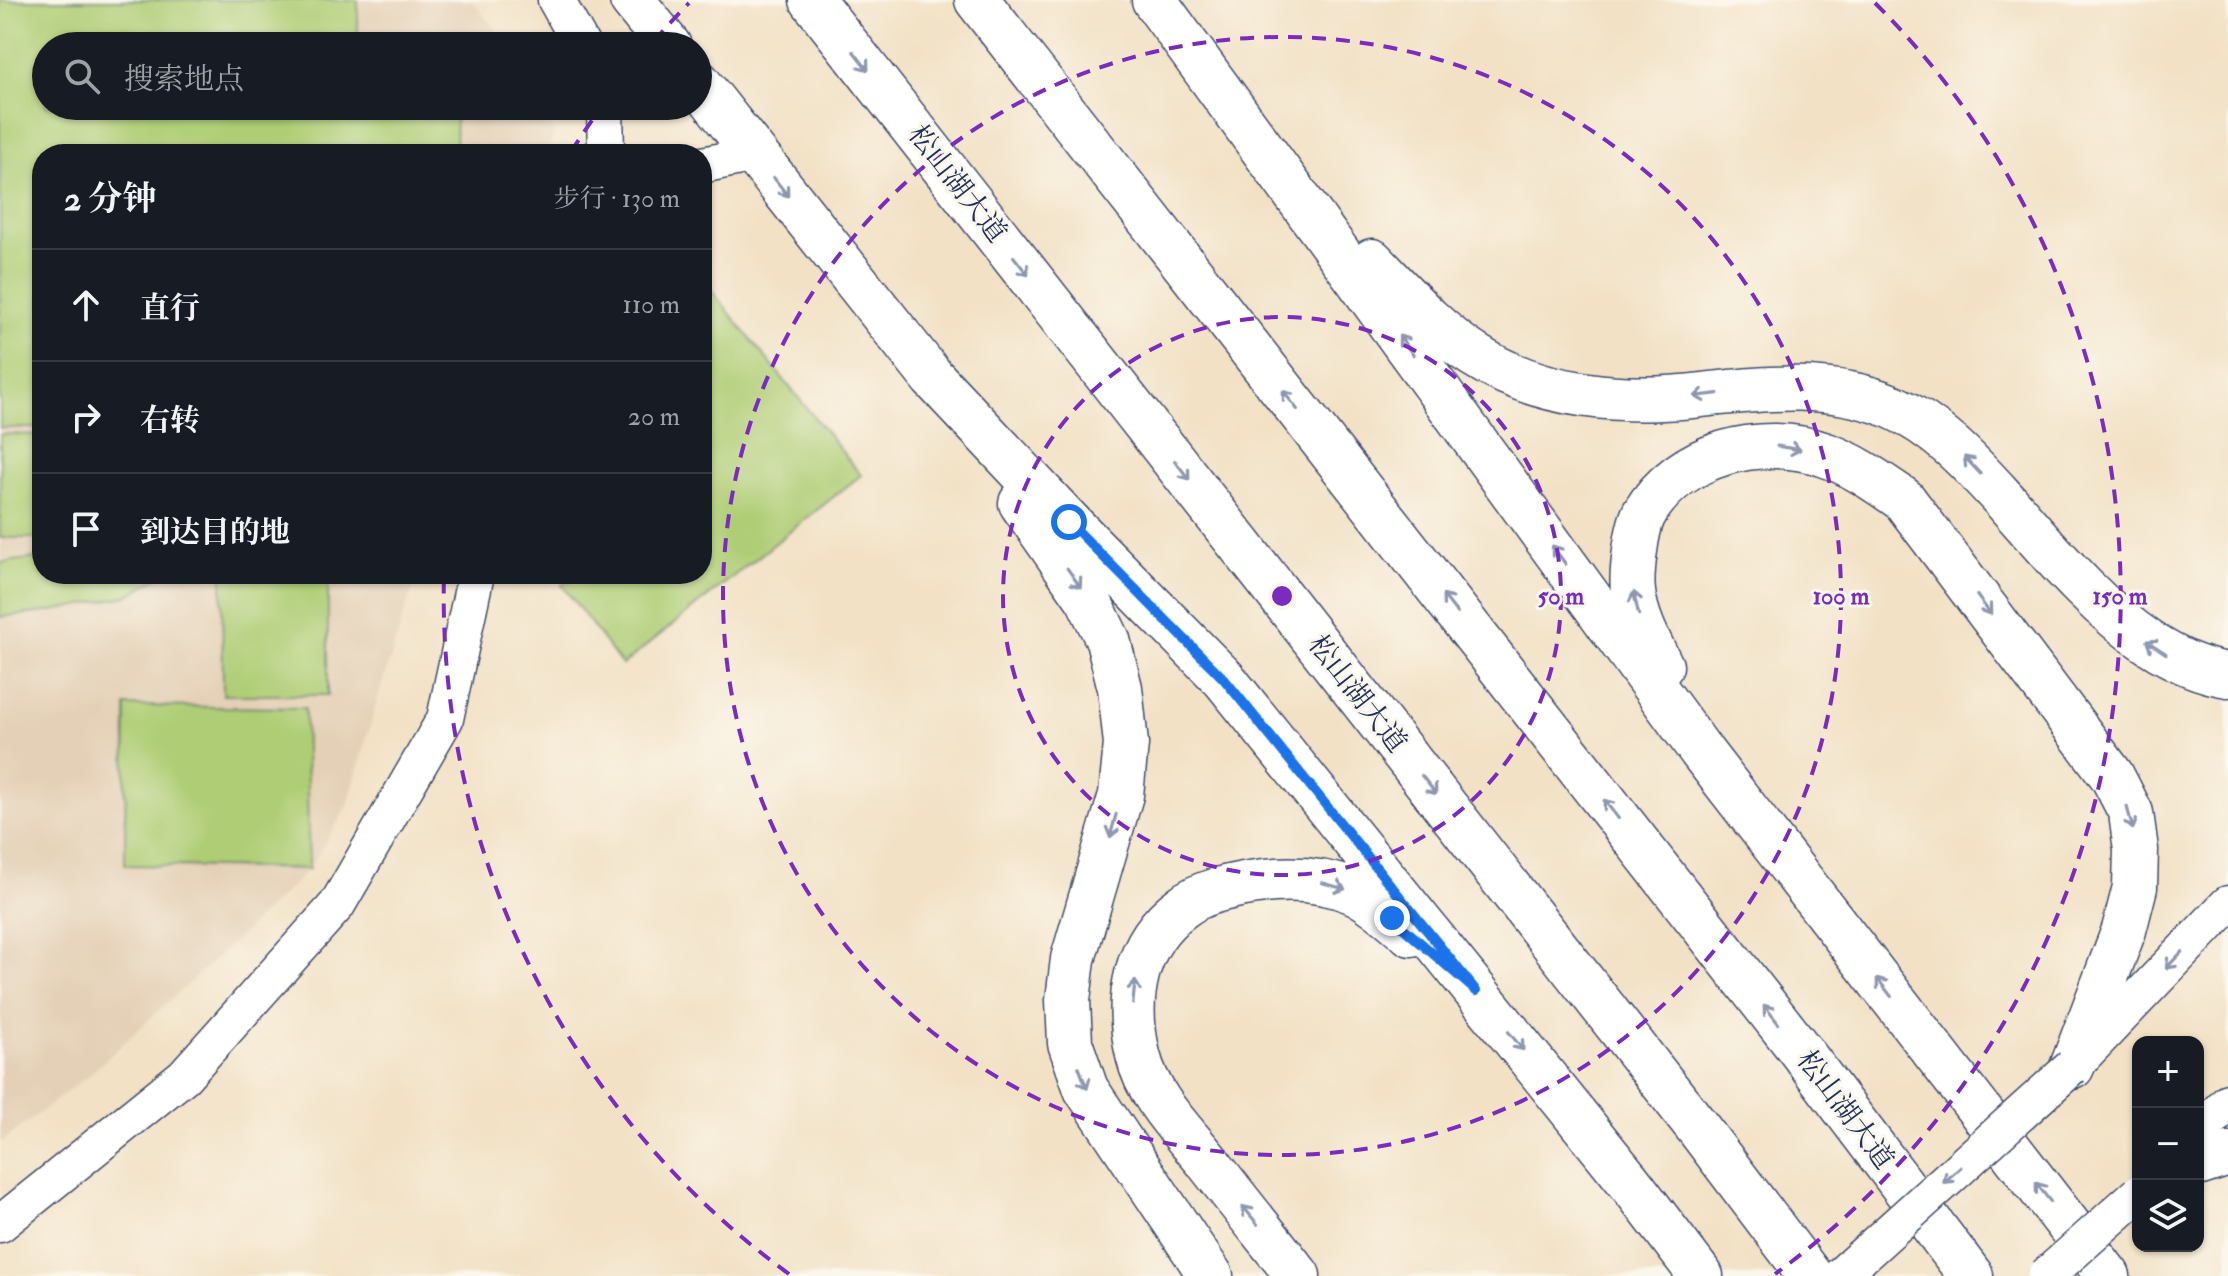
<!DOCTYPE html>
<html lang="zh">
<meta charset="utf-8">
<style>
body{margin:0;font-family:"IM FELL Double Pica","Noto Serif SC",serif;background:#242831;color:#f1f3f6}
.controls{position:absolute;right:24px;bottom:24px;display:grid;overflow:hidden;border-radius:16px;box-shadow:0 2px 6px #0004}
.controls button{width:72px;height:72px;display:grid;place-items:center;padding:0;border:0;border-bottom:2px solid #363941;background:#171b24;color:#f1f3f6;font:40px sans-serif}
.stop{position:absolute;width:24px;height:24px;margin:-18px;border:6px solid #1a73e8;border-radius:50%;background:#fff}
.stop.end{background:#1a73e8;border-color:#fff;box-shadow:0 2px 8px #0008}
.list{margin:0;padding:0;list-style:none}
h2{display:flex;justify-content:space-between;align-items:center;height:104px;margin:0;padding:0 32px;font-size:34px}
h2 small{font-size:26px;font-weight:400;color:#9ea1a6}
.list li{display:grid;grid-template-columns:52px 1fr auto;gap:24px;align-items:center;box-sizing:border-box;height:112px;padding:0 32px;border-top:2px solid #363941}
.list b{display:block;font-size:30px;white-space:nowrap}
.list em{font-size:26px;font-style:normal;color:#9ea1a6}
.icon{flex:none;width:44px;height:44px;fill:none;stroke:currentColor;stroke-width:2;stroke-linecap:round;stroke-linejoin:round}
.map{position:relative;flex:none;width:2228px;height:1276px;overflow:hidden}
.search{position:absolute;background:#171b24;box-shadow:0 2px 6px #0004;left:32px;top:32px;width:680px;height:88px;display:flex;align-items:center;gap:20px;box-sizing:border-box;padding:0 28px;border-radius:44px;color:#9ea1a6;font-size:30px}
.panel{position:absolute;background:#171b24;box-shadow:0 2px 6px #0004;left:32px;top:144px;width:680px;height:440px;border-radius:32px}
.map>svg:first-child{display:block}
.built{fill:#e4d0b6}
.green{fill:#afcd74;stroke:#657e69;stroke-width:2}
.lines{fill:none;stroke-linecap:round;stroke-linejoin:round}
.minor-casing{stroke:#3b4a6d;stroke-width:39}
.major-casing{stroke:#3b4a6d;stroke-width:47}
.highway-casing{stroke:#3b4a6d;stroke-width:47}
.minor{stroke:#fff;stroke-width:36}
.major{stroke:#fff;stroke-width:44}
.highway{stroke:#fff;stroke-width:44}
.minor-bridge-casing{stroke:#3b4a6d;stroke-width:39;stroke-linecap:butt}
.minor-bridge{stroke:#fff;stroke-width:36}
.oneway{stroke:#8d97ae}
.route{stroke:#1a73e8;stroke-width:10}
.ring{fill:none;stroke:#7b2cbf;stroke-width:4;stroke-dasharray:14 10}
.labels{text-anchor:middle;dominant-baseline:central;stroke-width:6;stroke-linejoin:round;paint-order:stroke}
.street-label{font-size:28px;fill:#1b2f5e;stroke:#fbf7ec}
.centre{fill:#7b2cbf;stroke:#fbf7ec;stroke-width:4}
.ring-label{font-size:24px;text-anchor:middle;font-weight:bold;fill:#7b2cbf;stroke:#fbf7ec;stroke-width:6;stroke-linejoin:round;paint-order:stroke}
</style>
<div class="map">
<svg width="2228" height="1276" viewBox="0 0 2228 1276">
<rect width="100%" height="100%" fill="#fbf7ec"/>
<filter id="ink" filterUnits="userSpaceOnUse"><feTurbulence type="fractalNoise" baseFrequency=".0125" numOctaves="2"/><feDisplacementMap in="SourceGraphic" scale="16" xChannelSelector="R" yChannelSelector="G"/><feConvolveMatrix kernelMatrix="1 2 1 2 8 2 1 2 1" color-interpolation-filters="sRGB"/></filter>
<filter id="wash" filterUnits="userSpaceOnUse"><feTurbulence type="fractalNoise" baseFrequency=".006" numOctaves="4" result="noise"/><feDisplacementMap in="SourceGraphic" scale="32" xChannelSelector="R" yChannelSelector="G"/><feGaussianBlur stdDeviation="1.8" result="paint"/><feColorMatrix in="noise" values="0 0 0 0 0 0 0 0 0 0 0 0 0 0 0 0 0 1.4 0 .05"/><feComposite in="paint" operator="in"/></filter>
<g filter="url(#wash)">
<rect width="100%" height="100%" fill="#f2e1c5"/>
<path class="built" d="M0 0H472L508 46H46V106H548L554 135 546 154H42V574H417L376 704 348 805 309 869 240 936 90 1074 0 1143Z"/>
<path class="green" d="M0 0H358V46H46V106H456L455 154H42V428H0Z
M702 279 861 475 622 665 562 585 577 574H702Z
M0 434 42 435V538H0Z
M42 557V574H164L127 596 47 612 0 617V563Z
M222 574H328V695H223Z
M126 706 305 708 309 869 125 865Z"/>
</g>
<g filter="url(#ink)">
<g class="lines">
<defs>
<path id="minor" d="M556 0 582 46
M605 106 606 154
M702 165 755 154
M2077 1062 2228 904
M2198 1133 2228 1102
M0 1224 184 1076 337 905 445 719 476 574"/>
<path id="major" d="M632 0 669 46
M1154 0 1701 751 2108 1276
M698 82 932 377 1069 522 1224 679 1631 1184 1701 1276
M1372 261C1404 294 1435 330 1474 355 1540 398 1626 404 1702 395 1767 388 1832 381 1893 407 1940 428 1974 467 2008 504 2052 554 2094 606 2150 643 2173 658 2201 671 2228 675
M1021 503 1088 599 1108 640 1120 688 1126 744 1121 795 1073 959 1068 1000 1070 1043 1086 1089 1211 1276
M1661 666C1649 642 1636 618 1633 592 1631 574 1636 530 1644 514 1679 453 1762 432 1826 455 1855 465 1879 483 1904 500L2112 776 2131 813 2136 850 2135 887 2124 930 2072 1067
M2198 1164 2228 1154
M1298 1276C1268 1238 1237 1200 1207 1161 1181 1129 1148 1097 1138 1055 1125 1000 1134 942 1182 907 1201 892 1227 887 1250 883 1285 877 1319 878 1352 891 1372 899 1395 920 1411 934"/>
<path id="highway" d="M812 0 1698 1128 1810 1276
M977 0 1800 1050 1971 1276"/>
</defs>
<use href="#minor" class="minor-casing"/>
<use href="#major" class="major-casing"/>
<use href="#highway" class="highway-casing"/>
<use href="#minor" class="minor"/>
<use href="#major" class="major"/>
<use href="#highway" class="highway"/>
<defs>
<path id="minor-bridge" d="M1840 1276 2072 1067
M2046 1276 2138 1194"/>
</defs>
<use href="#minor-bridge" class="minor-bridge-casing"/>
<use href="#minor-bridge" class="minor-bridge"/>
</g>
<defs><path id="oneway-shaft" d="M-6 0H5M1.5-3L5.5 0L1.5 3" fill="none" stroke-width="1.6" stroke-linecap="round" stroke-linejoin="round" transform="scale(2)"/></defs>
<g class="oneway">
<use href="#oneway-shaft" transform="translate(861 61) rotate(52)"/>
<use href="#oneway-shaft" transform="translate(781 187) rotate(52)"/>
<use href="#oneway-shaft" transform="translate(1021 266) rotate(52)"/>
<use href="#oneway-shaft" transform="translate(1406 345) rotate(-126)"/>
<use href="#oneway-shaft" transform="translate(1706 395) rotate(173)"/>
<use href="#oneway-shaft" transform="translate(1290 400) rotate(-128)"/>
<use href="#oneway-shaft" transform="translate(1789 448) rotate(9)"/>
<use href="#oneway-shaft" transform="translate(1972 465) rotate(-133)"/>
<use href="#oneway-shaft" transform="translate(1182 470) rotate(52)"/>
<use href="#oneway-shaft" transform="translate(1559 555) rotate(-126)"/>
<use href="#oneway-shaft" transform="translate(1074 578) rotate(55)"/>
<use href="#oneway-shaft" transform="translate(1636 603) rotate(-103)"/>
<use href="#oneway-shaft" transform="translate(1450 604) rotate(-128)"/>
<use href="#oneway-shaft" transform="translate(1984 605) rotate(53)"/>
<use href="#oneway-shaft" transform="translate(2156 647) rotate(-147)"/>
<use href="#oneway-shaft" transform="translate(1429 785) rotate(52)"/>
<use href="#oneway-shaft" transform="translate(1611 809) rotate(-128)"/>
<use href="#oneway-shaft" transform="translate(2130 818) rotate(75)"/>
<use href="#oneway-shaft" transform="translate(1113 826) rotate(105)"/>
<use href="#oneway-shaft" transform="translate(1334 886) rotate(16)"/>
<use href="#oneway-shaft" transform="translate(2174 960) rotate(134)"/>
<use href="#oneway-shaft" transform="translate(1884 987) rotate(-128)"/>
<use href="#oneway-shaft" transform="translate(1134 992) rotate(-84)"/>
<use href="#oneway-shaft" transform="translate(1771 1014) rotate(-128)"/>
<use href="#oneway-shaft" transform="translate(1516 1041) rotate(51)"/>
<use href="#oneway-shaft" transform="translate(1083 1078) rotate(69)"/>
<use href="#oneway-shaft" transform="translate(1952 1175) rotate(138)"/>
<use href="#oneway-shaft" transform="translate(2043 1192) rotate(-128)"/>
<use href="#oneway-shaft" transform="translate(1250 1215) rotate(-129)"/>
</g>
</g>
<g class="lines" filter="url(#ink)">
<path class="route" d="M1069 522 1224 679 1476 991 1392 918"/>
</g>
<g class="ring">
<circle cx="1282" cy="596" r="279"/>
<circle cx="1282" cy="596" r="559"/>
<path d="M789 1274A838 838 0 0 1 444 574M571 152A838 838 0 0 1 600 109M654 41A838 838 0 0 1 689 3M1875 3A838 838 0 0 1 1775 1274"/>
</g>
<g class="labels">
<g class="street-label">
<text transform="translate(957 184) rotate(52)">松山湖大道</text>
<text transform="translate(1357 694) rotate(52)">松山湖大道</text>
<text transform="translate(1845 1110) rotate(53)">松山湖大道</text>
</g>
</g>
<circle cx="1282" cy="596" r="12" class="centre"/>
<g class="ring-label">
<text x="1561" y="604">50 m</text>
<text x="1841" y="604">100 m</text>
<text x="2120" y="604">150 m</text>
</g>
</svg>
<div class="controls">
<button>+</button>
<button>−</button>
<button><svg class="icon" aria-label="layers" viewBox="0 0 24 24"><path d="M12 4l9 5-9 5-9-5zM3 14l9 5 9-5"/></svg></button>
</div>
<div class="stop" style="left:1069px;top:522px"></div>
<div class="stop end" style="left:1392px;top:918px"></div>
<div class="search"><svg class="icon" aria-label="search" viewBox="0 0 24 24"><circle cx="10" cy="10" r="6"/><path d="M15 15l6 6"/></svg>搜索地点</div>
<section class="panel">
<h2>2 分钟<small>步行 · 130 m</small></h2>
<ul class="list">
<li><svg class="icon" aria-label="ahead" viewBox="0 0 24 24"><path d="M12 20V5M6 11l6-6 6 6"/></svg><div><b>直行</b></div><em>110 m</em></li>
<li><svg class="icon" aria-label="right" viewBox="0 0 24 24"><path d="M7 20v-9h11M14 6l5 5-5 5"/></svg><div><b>右转</b></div><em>20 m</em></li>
<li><svg class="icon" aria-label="arrive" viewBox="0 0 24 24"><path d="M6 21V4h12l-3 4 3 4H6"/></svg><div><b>到达目的地</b></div></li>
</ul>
</section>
</div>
